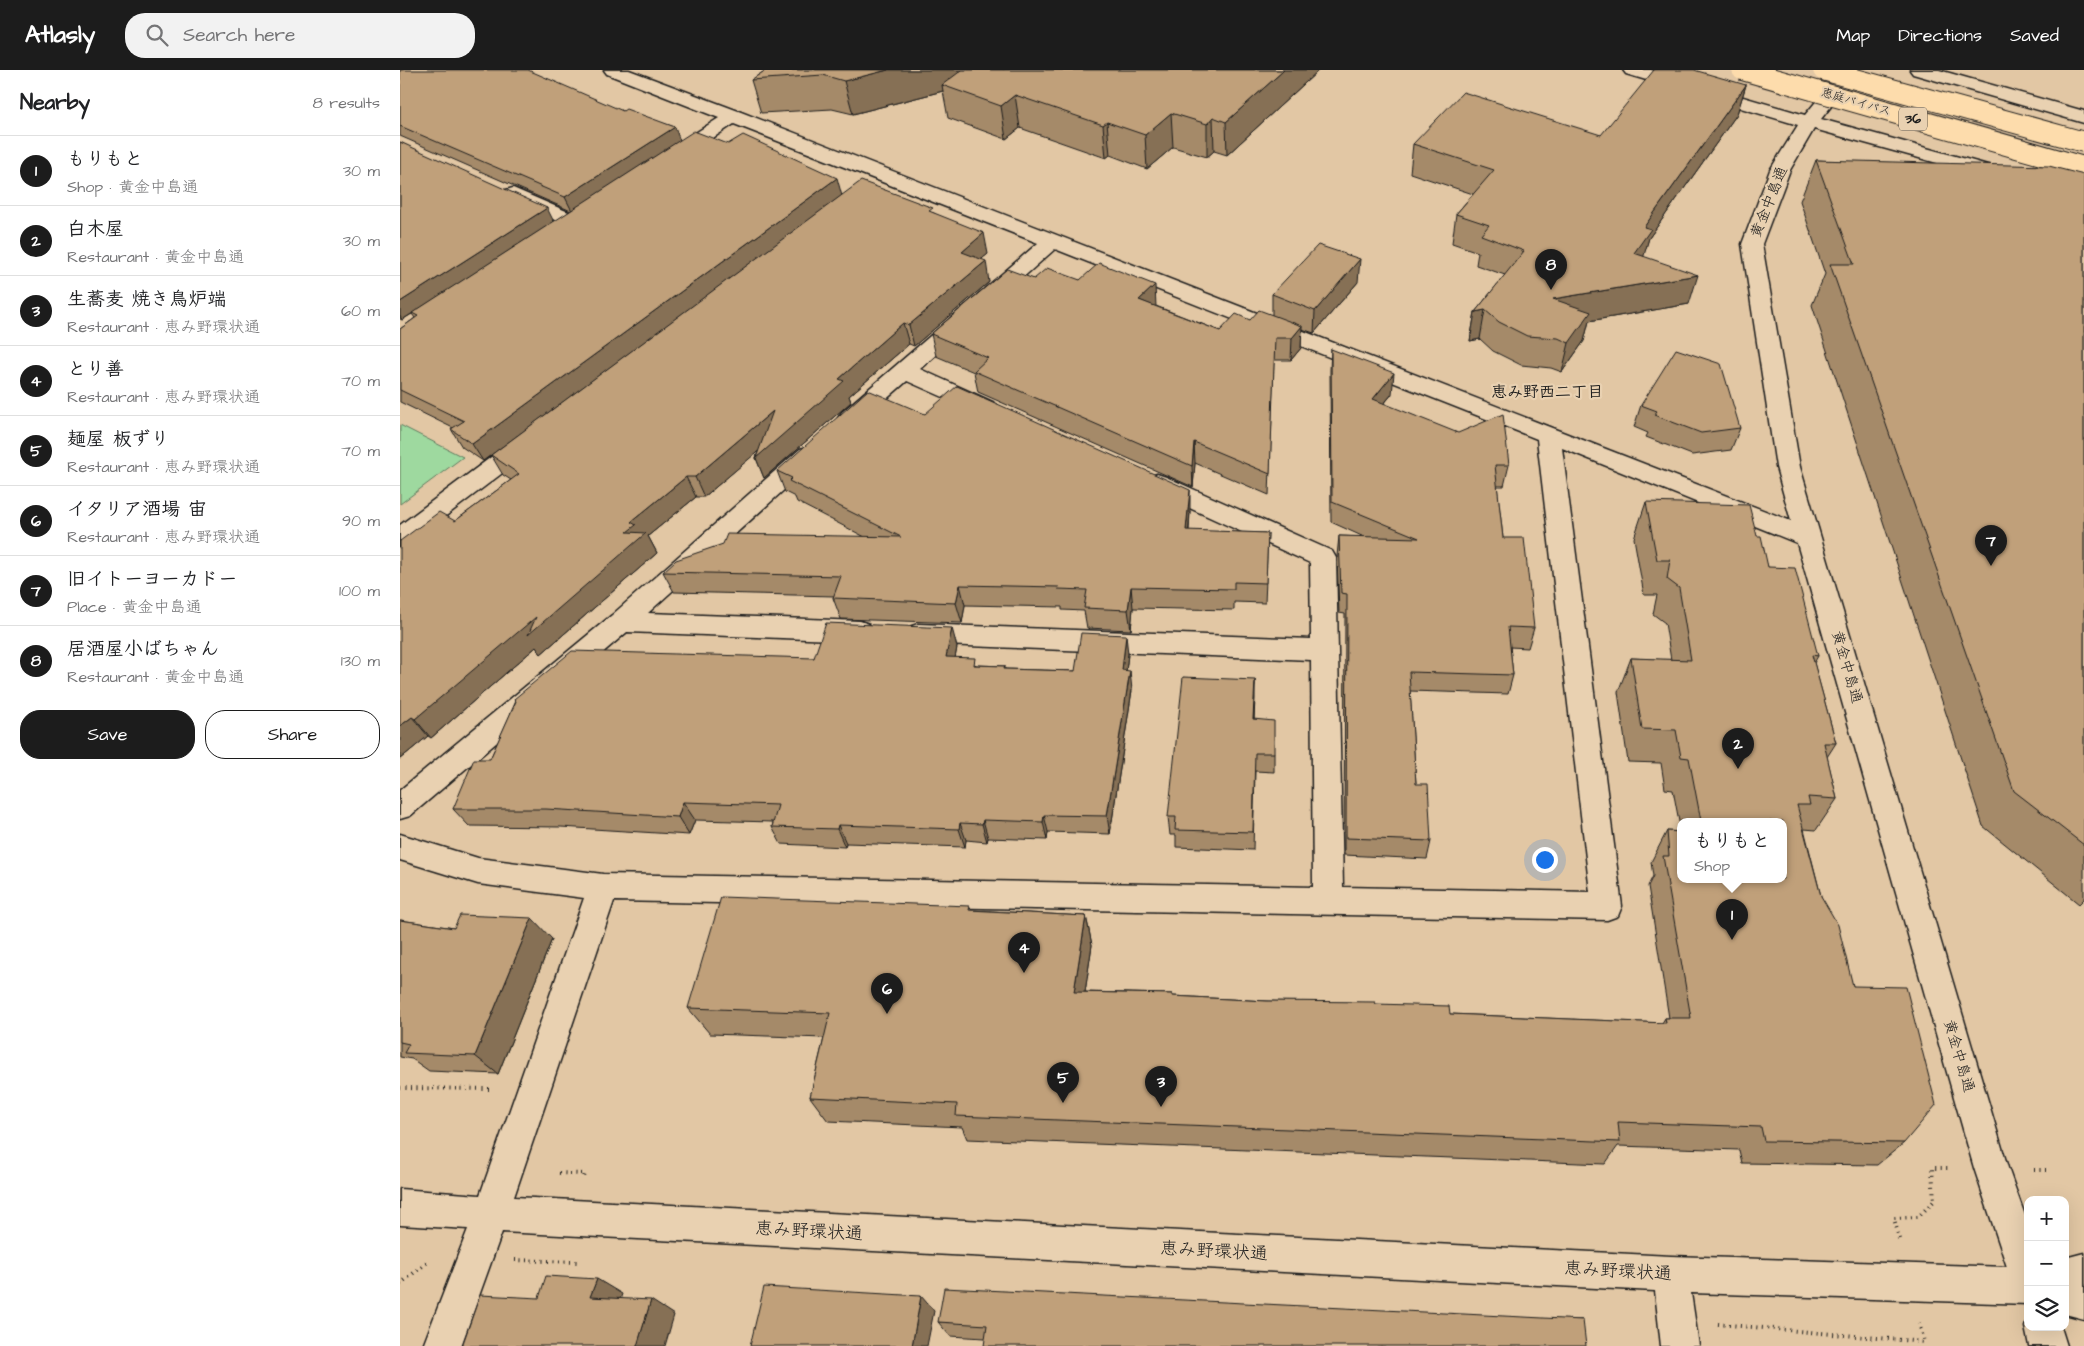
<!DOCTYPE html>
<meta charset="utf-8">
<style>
body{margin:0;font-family:"Architects Daughter","Klee One",sans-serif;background:#f2f2f2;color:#202124}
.controls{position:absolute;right:15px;bottom:15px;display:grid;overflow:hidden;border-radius:10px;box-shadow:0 5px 20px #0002}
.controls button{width:45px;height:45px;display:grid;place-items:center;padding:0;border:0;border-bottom:1px solid #e0e0e0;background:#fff;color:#202124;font:25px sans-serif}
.you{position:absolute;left:1144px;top:789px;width:18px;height:18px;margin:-12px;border:4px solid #fff;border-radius:50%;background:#1a73e8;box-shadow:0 0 0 8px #1a73e833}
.badge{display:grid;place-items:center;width:32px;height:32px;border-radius:50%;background:#1c1c1c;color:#fff;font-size:16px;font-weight:700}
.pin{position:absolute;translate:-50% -41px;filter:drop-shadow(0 1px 2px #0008)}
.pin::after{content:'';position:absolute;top:26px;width:18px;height:15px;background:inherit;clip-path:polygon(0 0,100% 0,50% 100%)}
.popup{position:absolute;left:1277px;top:748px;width:110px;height:65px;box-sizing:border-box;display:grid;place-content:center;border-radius:10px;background:#fff;filter:drop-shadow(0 1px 4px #0005);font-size:16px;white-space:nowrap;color:#757577}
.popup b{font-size:19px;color:#202124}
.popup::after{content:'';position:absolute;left:50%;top:100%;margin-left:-10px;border:10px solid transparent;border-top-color:#fff}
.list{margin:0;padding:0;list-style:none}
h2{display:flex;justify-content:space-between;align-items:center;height:65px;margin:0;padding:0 20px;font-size:21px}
h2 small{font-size:16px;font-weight:400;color:#757577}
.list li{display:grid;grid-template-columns:32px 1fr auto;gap:15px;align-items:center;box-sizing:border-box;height:70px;padding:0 20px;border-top:1px solid #e0e0e0}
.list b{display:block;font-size:19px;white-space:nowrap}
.list p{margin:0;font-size:16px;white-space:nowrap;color:#757577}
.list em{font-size:16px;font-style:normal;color:#757577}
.actions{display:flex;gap:10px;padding:15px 20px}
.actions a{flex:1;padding:11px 0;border:1px solid #1c1c1c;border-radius:20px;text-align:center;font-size:18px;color:#1c1c1c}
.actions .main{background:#1c1c1c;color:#fff}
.icon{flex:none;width:28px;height:28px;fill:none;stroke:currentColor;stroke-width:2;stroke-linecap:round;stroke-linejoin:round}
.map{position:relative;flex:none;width:1684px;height:1276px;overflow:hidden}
header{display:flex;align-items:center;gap:30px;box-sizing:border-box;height:70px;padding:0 25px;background:#1c1c1c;color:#fff}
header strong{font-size:24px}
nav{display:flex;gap:28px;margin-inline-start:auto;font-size:18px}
.search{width:350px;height:45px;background:#f2f2f2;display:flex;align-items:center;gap:12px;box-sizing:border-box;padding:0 18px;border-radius:20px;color:#757577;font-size:19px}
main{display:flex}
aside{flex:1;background:#fff}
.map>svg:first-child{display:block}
.green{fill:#9ed99f;stroke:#5d7a5e}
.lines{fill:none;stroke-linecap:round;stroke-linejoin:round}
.minor-casing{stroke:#1c1c1c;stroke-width:3}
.path{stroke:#1c1c1c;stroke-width:4;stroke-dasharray:1 4.5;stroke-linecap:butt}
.minor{fill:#e9d1b1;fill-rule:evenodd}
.highway-bridge-casing{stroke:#1c1c1c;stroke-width:22;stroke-linecap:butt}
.highway-bridge{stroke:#fddcac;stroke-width:20}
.wall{fill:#a58a69;stroke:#1c1c1c;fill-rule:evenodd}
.shaded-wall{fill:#867055;stroke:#1c1c1c}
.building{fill:#c0a07a;stroke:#1c1c1c}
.labels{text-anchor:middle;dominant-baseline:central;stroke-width:4.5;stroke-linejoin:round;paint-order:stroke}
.far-street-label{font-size:12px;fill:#1c1c1c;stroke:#e9d1b1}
.shield{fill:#e9d1b1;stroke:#5a5249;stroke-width:1}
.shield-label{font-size:14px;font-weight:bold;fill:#1c1c1c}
.street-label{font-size:15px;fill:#1c1c1c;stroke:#e9d1b1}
.neighbourhood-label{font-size:16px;font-weight:bold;fill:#1c1c1c;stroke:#e9d1b1}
.near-street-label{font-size:18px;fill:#1c1c1c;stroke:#e9d1b1}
</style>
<header>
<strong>Atlasly</strong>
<div class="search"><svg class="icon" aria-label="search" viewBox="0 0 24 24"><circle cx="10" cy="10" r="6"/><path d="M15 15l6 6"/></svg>Search here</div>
<nav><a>Map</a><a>Directions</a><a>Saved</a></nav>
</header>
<main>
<aside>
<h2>Nearby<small>8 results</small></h2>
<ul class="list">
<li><span class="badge">1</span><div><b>もりもと</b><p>Shop · 黄金中島通</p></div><em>30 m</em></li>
<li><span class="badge">2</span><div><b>白木屋</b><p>Restaurant · 黄金中島通</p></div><em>30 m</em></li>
<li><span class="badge">3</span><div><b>生蕎麦 焼き鳥炉端</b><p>Restaurant · 恵み野環状通</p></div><em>60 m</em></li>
<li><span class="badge">4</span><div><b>とり善</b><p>Restaurant · 恵み野環状通</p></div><em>70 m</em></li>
<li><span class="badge">5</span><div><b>麺屋 板ずり</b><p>Restaurant · 恵み野環状通</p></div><em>70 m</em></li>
<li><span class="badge">6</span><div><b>イタリア酒場 宙</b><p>Restaurant · 恵み野環状通</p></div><em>90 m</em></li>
<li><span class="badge">7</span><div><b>旧イトーヨーカドー</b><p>Place · 黄金中島通</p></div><em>100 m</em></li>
<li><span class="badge">8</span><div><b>居酒屋小ばちゃん</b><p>Restaurant · 黄金中島通</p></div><em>130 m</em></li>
</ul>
<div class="actions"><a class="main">Save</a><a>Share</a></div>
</aside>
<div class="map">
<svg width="1684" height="1276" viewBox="0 0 1684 1276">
<rect width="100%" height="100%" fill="#e2c7a4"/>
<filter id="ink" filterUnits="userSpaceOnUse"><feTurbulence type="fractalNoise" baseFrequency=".02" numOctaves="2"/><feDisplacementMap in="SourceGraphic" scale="10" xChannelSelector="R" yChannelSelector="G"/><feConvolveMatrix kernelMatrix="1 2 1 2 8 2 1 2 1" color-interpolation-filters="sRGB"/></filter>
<g filter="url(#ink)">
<path class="green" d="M0 355 63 387 0 434Z"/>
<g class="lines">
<defs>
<path id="minor" d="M204 0H229L341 42 1391 451 1376 397 1342 174 1370 100 1398 55 1226 4 1223 0H1251L1405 45 1442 0H1460L1421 49 1606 100 1609 104 1606 108 1599 110 1414 59 1390 100 1362 174 1400 397 1608 1098 1628 1154V1234L1291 1223 1299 1276H1261L1255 1221 102 1162 61 1276H23L68 1159 0 1155V1119L80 1125 184 828 78 814 0 790V764L78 788 203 804 913 817 911 590 518 574 509 571 505 564 509 557 518 554 911 569 910 493 748 419 745 413 748 407 757 404 766 407 932 481 936 488 943 817 1190 822 1137 369 655 179 520 299 593 332 596 337 593 342 585 345 577 342 507 311 458 354 450 356 442 354 438 348 442 342 638 173 334 54 281 89H267L264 85 267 81 319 48 207 4ZM1162 378 1397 473 1574 1098 1607 1197 1271 1186 114 1127 214 831 1207 850 1218 846 1222 836Z
M1510 0H1539L1684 41V53L1513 4Z
M113 118 180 147 183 151 180 155 173 157 166 155 106 128 103 124 106 120Z
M126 365 134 367 138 373 134 379 9 474 0 477V455L118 367Z
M408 377 416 379 420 385 416 391 248 543 460 551 469 554 473 561 469 568 460 571 227 562 10 746 0 749V720L212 545 400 379Z
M1684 1183V1249L1665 1244V1188Z
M1628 1249V1257H1661L1667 1276H1629L1625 1257Z"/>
</defs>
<use href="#minor" class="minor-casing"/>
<path class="path" d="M0 1018 92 1019
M1634 1100H1650
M159 1103 185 1104 184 1107
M1499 1169 1494 1148 1518 1147 1534 1131 1532 1098H1551
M115 1190 179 1192
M0 1214 29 1191
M1318 1254 1524 1272 1519 1253"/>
<use href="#minor" class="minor"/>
<defs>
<path id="highway-bridge" d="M1342 0 1684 97
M1423 0 1684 72"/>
</defs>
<use href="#highway-bridge" class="highway-bridge-casing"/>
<use href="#highway-bridge" class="highway-bridge"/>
</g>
<path class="wall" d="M0 0 223 41 275 57 279 71 442 125 534 143 588 184 581 189 589 212 514 276 509 274 449 326 451 332 364 408 356 388 358 381 304 427H296L248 466 257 483 141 584 136 577 31 668 28 666 0 689 55 451 111 410 103 405 91 385 83 391 62 377 51 359 53 358 0 332V259L15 248 12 244 2 250 0 249V72L154 152 171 141 0 66Z
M366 0H919L827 85 814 81 807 87 773 77 747 99 710 85 706 88 620 58 606 69 548 48 543 21 453 44 432 39 361 43 351 10Z
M1346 15 1337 44 1249 168 1243 186 1289 234 1189 251 1184 271 1162 302 1151 298 1121 295 1093 281 1080 269 1070 271 1075 242 1105 205 1076 195 1078 182 1052 173 1056 144 1073 124 1010 103 1013 74 1201 65Z
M1416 90 1684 105V829L1679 834 1583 756 1412 235 1425 204 1400 131Z
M634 209 680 210 756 236 820 261 850 250 872 245V224L958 212 914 263 902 259 901 278 891 290H874L869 425 795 393 793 417 578 322 574 302 536 286 531 264Z
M931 279 992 324 984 334 1109 395 1104 416H1097L1103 468 1134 558 1128 578 1110 577 1113 605 1108 624 1010 621 1016 714 1031 771 1027 789 944 785 945 544 939 543 937 486 939 466 964 467 931 452 930 300Z
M1241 335 1340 358 1331 380 1292 385 1246 367 1248 363 1234 357Z
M525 344 790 441 789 461 868 463 865 533 834 532V540L733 538 731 560 687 558 684 541 662 540V537L565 535 562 553 441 549 433 528 434 526 274 522 263 502 465 467 397 432 395 427 385 422 377 401Z
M1246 432 1357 466 1368 497 1418 586 1414 593 1436 673 1427 687 1437 729 1416 760 1404 759 1421 826 1453 916 1504 1073 1477 1095 1342 1093 1339 1080 1218 1076 1205 1094 567 1069 562 1057 428 1051 410 1027 424 968 310 964 288 938 571 840 686 846 692 875 685 922 772 924 773 926 867 931 975 934 1050 944 1262 953 1265 948H1269L1248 816 1253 806 1251 792 1267 761 1281 762 1273 720 1265 719 1261 693 1228 692 1218 622 1231 588 1271 590 1265 553 1253 544 1257 525H1244L1234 468ZM1281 751H1383L1281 809Z
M557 577 555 588 577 595 605 596V599L675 601 728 584 726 601 732 620 710 764 648 762 647 770 588 768 587 772 566 770 565 777 446 773 445 777 381 774 372 757 373 752 295 750 289 765 161 757 69 756 53 739 90 689 116 632 114 629 414 588Z
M855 610 854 649 874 683V702L855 701 853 780 776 777V765H770L768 747Z
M0 850 54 858 152 869 98 1004 29 1001 12 989 0 987Z
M1183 1250 585 1268 550 1266 538 1252Z"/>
<path class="shaded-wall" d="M488 0H605L542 15 543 21 453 44 444 11Z
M884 0H919L827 85 826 52Z
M1346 15 1337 44 1249 168 1243 189 1234 183 1244 157Z
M615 25 620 58 606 69 601 36Z
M771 43 773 77 747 99 745 65Z
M813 47 814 81 807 87V54Z
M707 52 710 85 706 88 703 55Z
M275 57 280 71 172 141 165 127Z
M437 108 442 126 83 391 72 374Z
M147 138 154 152 2 250 0 246V232Z
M584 163 588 184 566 202 562 182Z
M960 189 958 212 914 263 915 241Z
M586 191 589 212 514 276 509 255Z
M1298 205 1289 234 1189 251 1184 271 1162 302 1169 273 1153 229Z
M755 215 756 237 739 230Z
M1085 240 1080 269 1070 271 1075 242Z
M503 253 509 274 449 326 451 332 364 408 356 388 439 309Z
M902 256 901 278 891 290 892 268Z
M994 303 992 324 970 350 973 329Z
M373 341 381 362 304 427 295 407Z
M794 372 795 393 793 417 792 396Z
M286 407 296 427 248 466 257 483 141 584 136 577 31 668 15 649 227 462 231 452Z
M790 420V441L787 481 786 460Z
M560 515 565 535 562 553 556 533Z
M731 517 733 538 731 560 728 540Z
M552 558 557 577 552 606 546 587Z
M726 565 728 584 724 619 722 600Z
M730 601 732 620 710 764 707 746Z
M855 610V629L853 668V649Z
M12 647 28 666 0 689V656Z
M283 732 295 750 289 765 278 747Z
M644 745 648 762 647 770 643 752Z
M583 750 588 768 587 772 582 754Z
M560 753 566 770 565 777 559 759Z
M438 755 446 773 445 777 437 759Z
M686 846 692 875 681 949 674 922Z
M132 848 152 869 98 1004 75 986Z
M197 1209 222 1224 216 1242 190 1227Z
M521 1226 534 1241 527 1276H512Z
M251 1230 274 1245 265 1276H237Z"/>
<path class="building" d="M0 0H128L223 41 226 39 275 57 165 127 0 56Z
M366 0H488L444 11 423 5 351 10Z
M562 0H884L826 52 813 47 807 54 771 43 745 65 707 52 703 55 615 25 601 36 542 15Z
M1254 0H1294L1346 15 1244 157 1251 159 1234 183 1298 205 1153 229 1191 242 1169 273 1158 268 1127 266 1099 252 1085 240 1075 242 1124 181 1081 165 1089 155 1056 144 1094 100 1013 74 1063 22 1201 65Z
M294 61 328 74 343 65 437 108 72 374 51 359 64 351 0 320V259L18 246 12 243Z
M0 72 147 138 0 232Z
M1416 90 1649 96 1684 105V775L1614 721 1430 194H1454Z
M461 111 533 138 529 141 584 163 562 182 586 191 509 255 503 253 439 309 444 311 356 388 373 341 295 407H286L231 452 236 455 227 462 246 463 128 565 136 547 15 649 12 647 0 656V471L39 442 55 451 119 404 91 385Z
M918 175 960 189 915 241 872 224Z
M699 193 755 215 739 230 820 261 836 244 850 250 859 240 902 256 892 268H875L870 404 794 372 792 396 574 301 588 288 531 264 607 199 634 209 647 198 680 210Z
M931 279 994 303 973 329 1058 363 1103 344 1109 395H1095L1103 468H1124L1134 558 1108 557 1113 605 1009 602 1016 714H1028L1031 771 946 768 947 524 941 523 939 466 1019 468 932 432Z
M1276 279 1321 294 1340 358 1301 363 1254 345 1257 341 1241 335Z
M557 316 790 420 786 460 868 463 866 513 834 512V519L731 517 728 540 684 538 687 520 658 519 659 517 560 515 556 533 433 528 441 506 263 502 276 490 323 474 327 464 501 467 389 411 392 408 377 401 468 320 525 344Z
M1246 432 1349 435 1357 466H1361L1368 497 1395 498 1418 586 1412 585 1436 673H1424L1437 729 1408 727 1410 735H1397L1421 826 1438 855 1453 916 1506 917 1536 1035 1504 1073 1364 1071 1361 1057 1218 1052 1220 1072 556 1046 557 1034 410 1027 430 943 288 938 321 827 570 836 569 840 686 846 674 922 772 924V926L867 931 975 932V934L1049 936 1050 944 1266 953 1265 948H1291L1263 786H1269L1267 761 1281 762V809H1383V751H1301L1289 688 1281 687 1276 660 1242 659 1231 588 1291 590 1279 518 1267 509 1270 490H1257Z
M426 553 552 558 546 587 575 588 574 595 605 596 604 599 675 601 681 563 726 565 722 600 730 601 707 746 644 745 643 752 583 750 582 754 560 753 559 759 438 755 437 759 372 757 378 735 283 732 278 747 146 739H53L74 689H90L116 631 114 629 172 581 414 588Z
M783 607 855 610 853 649 874 651V683H855L853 762 775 760 776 747H768Z
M60 845 132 848 75 986 4 983 9 974 0 972V850L54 858Z
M146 1206 197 1209 190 1227 251 1230 237 1276H62L80 1225 139 1228Z
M364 1217 521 1226 512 1276H350Z
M544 1218 1183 1250 1186 1276H584L587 1255 538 1252Z"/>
</g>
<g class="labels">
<g class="far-street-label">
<text transform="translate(1456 32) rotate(16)">恵庭バイパス</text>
</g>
<rect class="shield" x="1499" y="37.5" width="28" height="23" rx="4"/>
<g class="shield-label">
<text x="1513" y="49">36</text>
</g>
<g class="street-label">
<text transform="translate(1369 132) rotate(-68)">黄金中島通</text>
<text transform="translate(1447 597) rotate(74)">黄金中島通</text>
<text transform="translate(1559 986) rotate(74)">黄金中島通</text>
</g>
<g class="neighbourhood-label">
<text x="1147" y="322">恵み野西二丁目</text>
</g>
<g class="near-street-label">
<text transform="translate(409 1161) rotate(3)">恵み野環状通</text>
<text transform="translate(814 1181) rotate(3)">恵み野環状通</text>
<text transform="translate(1218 1201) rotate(3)">恵み野環状通</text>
</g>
</g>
</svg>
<div class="controls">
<button>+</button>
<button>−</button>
<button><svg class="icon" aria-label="layers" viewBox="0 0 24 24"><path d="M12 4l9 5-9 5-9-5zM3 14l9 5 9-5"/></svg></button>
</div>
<div class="you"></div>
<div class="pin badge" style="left:1332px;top:870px">1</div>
<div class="popup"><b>もりもと</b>Shop</div>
<div class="pin badge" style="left:1338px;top:699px">2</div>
<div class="pin badge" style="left:761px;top:1037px">3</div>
<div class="pin badge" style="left:624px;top:903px">4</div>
<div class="pin badge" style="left:663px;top:1033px">5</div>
<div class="pin badge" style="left:487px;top:944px">6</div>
<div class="pin badge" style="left:1591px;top:496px">7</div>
<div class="pin badge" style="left:1151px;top:220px">8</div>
</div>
</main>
